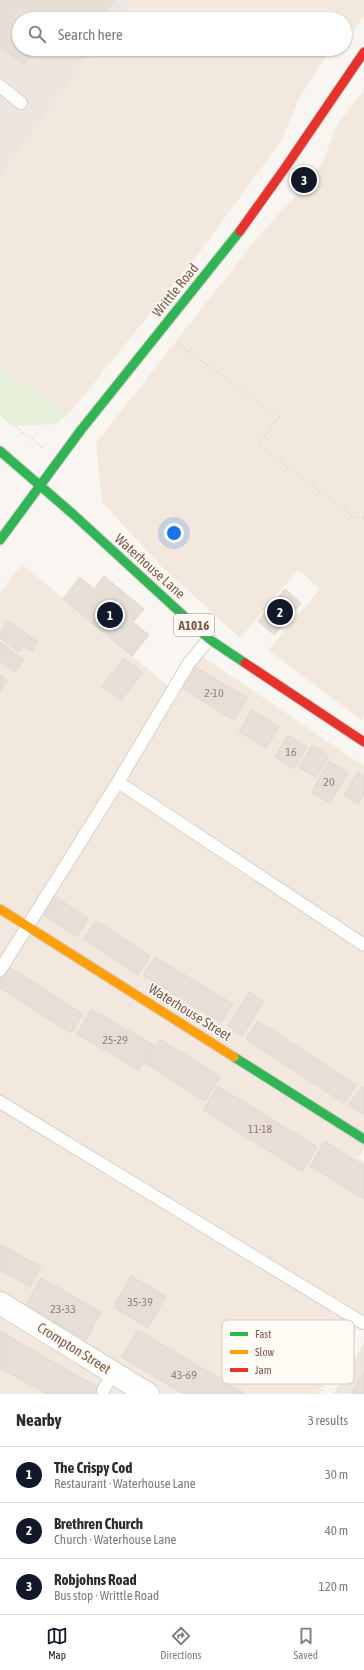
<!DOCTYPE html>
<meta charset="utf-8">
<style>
body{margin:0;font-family:"Asap Condensed",sans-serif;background:#f7f7f7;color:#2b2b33}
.you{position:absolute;left:174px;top:533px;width:14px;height:14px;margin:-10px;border:3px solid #fff;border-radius:50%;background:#1a73e8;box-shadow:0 0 0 6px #1a73e833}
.badge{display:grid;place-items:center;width:26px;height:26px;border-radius:50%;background:#111827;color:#fff;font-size:13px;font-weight:700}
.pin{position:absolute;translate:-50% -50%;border:2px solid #fff;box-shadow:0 1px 4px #0006}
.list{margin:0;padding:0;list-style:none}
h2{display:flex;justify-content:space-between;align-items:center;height:52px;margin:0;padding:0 16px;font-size:17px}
h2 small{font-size:13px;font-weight:400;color:#7c7c81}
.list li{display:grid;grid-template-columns:26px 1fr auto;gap:12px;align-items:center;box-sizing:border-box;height:56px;padding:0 16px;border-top:1px solid #e1e1e2}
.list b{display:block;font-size:15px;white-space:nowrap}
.list p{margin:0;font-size:13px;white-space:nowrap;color:#7c7c81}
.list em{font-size:13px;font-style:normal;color:#7c7c81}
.icon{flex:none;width:22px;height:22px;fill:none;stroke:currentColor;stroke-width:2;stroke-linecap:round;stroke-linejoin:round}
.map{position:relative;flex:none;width:364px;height:1394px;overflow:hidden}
.search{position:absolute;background:#fff;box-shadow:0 1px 3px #0004;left:12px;right:12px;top:12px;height:44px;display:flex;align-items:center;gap:10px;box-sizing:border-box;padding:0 14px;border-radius:22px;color:#7c7c81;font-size:15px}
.sheet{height:220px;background:#fff}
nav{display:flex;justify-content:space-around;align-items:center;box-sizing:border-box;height:56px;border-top:1px solid #e1e1e2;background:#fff;font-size:11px;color:#7c7c81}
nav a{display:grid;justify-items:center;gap:2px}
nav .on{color:#111827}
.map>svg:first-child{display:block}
.residential{fill:#f2e8de}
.industrial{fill:#ede5e0}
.green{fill:#e7f0db}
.building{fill:#e6ded7;stroke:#e2d8d2}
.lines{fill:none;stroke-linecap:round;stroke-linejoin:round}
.lane-casing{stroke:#d7d1cb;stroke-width:14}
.street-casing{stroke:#d7d1cb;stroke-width:24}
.fast-casing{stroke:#d9d2cb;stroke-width:11}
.slow-casing{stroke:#d9d2cb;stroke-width:11}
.jam-casing{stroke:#d9d2cb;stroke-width:11}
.path{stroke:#dcd5d0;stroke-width:2.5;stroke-dasharray:1 3;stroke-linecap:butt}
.lane{stroke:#fefefd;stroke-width:12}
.street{stroke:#fefefd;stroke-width:22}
.fast{stroke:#30b455;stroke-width:9}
.slow{stroke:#ff9f0a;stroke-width:9}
.jam{stroke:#e5322d;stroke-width:9}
.labels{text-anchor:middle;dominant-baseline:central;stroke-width:3;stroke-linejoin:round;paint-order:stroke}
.number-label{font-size:12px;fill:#977e72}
.shield{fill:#fffaf3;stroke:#a28b7f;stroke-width:1}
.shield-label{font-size:13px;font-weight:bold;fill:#7a5c4d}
.street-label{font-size:14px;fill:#7a5c4d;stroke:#fffaf3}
.key{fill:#fffaf3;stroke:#d7cbc1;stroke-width:1}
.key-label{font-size:11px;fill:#7a5c4d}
</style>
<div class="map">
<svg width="364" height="1394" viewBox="0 0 364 1394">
<rect width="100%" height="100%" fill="#f9f5f0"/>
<path class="residential" d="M129 0H364V15L355 28 345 38V19H115Z
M94 49H334L325 58 299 98 282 140 198 254 69 414 0 370V177Z
M364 90V715L361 720 268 650 320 589 298 570 240 638 161 566 102 502 96 443 261 233 305 186 324 160 336 126Z
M22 564 168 686 191 649 364 766V1149L358 1158 364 1162V1317L317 1394H0V592Z"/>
<path class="industrial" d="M0 0H129L115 19H19V49H94L0 177Z
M364 1343V1394H333Z"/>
<path class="green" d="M0 370 5 373 69 414 56 424 15 426 0 415Z"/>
<path class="building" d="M0 0H114L100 19H70L62 13 57 19H19V49H35L24 65 0 47Z
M104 576 144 609 133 622 149 635 132 656 63 599 80 577 94 589Z
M285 589 301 603 274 635 258 621Z
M8 621 38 642 32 651 23 646 19 652 0 638V633Z
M0 642 24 660 15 672 0 661Z
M124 658 143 673 121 700 102 686Z
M193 666 248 698 234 720 180 687Z
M0 675 8 681 0 692Z
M252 710 279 727 266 748 239 732Z
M288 735 307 747 294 769 275 757Z
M312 745 329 756 316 777 299 767Z
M329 761 348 773 330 803 311 792Z
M358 772 364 776V795L358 804 344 795Z
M50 893 89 919 76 937 38 911Z
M96 921 150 956 138 975 84 939Z
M155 957 233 1004 221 1023 143 975Z
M6 965 83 1014 71 1033 0 988V974Z
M249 992 264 1002 242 1036 228 1026Z
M91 1009 154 1045 139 1070 77 1034Z
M258 1021 356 1085 344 1103 246 1039Z
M160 1039 220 1077 205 1101 145 1063Z
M218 1086 317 1147 302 1172 203 1110Z
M362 1087 364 1088V1115L349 1105Z
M325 1141 364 1166V1199L310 1166Z
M0 1244 41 1267 30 1287 0 1270Z
M131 1276 166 1296 148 1328 113 1307Z
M41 1278 101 1312 86 1340 25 1306Z
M138 1330 246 1394H184L121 1357Z
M0 1331 109 1394H47L0 1368Z
M364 1372V1394H351Z"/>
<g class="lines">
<defs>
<path id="lane" d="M0 86 21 103
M118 782 364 945
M0 970 118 782 189 663 209 639
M0 1102 363 1323
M103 1390 114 1373"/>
<path id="street" d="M0 1303 148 1394"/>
<path id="fast" d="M0 451 74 515 209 639 245 663
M0 540 81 430 240 231
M234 1057 364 1139"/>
<path id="slow" d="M0 909 234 1057"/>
<path id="jam" d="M240 231 285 168 364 52
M245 663 364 742"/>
</defs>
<use href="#lane" class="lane-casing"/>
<use href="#street" class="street-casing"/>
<use href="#fast" class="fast-casing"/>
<use href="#slow" class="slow-casing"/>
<use href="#jam" class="jam-casing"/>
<path class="path" d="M178 344 279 417 258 445 354 517 364 518
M0 415 43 448
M319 1394 354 1337"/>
<use href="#lane" class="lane"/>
<use href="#street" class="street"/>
<use href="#fast" class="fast"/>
<use href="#slow" class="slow"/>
<use href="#jam" class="jam"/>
</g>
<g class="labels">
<g class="number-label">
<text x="214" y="693">2-10</text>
<text x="291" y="752">16</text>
<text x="329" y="782">20</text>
<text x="115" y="1040">25-29</text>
<text x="260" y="1129">11-18</text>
<text x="140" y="1302">35-39</text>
<text x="63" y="1309">23-33</text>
<text x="184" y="1375">43-69</text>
</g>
<rect class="shield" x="174" y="614" width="40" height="22" rx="3"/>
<g class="shield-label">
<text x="194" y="625">A1016</text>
</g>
<g class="street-label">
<text transform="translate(175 290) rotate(-51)">Writtle Road</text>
<text transform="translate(150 566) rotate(42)">Waterhouse Lane</text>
<text transform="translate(190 1012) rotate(32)">Waterhouse Street</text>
<text transform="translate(74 1348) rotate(32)">Crompton Street</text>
</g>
</g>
<rect x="222" y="1320" width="132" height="64" rx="6" class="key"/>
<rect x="230" y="1332" width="18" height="4" fill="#30b455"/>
<rect x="230" y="1350" width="18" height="4" fill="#ff9f0a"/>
<rect x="230" y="1368" width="18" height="4" fill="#e5322d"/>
<g class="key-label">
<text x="255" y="1338">Fast</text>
<text x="255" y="1356">Slow</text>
<text x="255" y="1374">Jam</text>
</g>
</svg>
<div class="you"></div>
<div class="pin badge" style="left:110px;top:615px">1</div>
<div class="pin badge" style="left:280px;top:612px">2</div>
<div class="pin badge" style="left:304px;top:180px">3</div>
<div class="search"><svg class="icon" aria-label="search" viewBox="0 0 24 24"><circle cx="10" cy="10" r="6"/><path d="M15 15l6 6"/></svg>Search here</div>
</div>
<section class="sheet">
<h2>Nearby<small>3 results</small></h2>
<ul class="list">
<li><span class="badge">1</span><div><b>The Crispy Cod</b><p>Restaurant · Waterhouse Lane</p></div><em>30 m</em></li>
<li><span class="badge">2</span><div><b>Brethren Church</b><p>Church · Waterhouse Lane</p></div><em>40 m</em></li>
<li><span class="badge">3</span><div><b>Robjohns Road</b><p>Bus stop · Writtle Road</p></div><em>120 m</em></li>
</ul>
</section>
<nav>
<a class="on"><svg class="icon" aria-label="map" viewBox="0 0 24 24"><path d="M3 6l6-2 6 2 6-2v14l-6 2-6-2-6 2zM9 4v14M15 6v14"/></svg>Map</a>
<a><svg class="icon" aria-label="directions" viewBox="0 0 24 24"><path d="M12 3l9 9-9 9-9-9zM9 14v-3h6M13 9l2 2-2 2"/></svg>Directions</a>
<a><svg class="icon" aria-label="saved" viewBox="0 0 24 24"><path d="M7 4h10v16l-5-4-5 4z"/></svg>Saved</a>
</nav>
